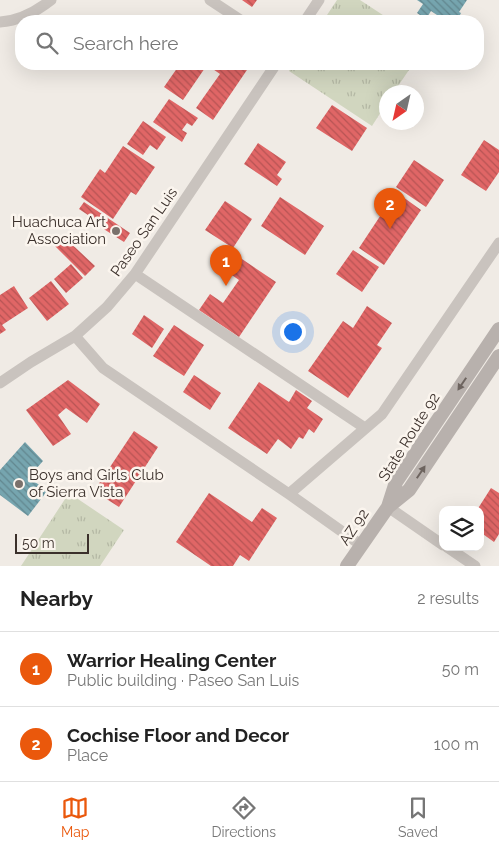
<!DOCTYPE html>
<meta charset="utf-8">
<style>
body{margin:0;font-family:Raleway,sans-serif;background:#f2f2f2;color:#222}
.controls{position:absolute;right:15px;bottom:15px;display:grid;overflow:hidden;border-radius:10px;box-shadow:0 5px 20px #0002}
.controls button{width:45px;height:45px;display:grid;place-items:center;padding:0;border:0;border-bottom:1px solid #e0e0e0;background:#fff;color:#222;font:25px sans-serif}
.compass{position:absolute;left:379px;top:85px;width:45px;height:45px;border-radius:50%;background:#fff;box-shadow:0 5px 20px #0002;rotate:214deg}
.scale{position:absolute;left:15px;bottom:12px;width:74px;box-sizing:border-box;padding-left:5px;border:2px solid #3b302b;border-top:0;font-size:14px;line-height:18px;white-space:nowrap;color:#3b302b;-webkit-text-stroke:4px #fbf5ee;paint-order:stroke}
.you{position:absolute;left:292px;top:331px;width:18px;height:18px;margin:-12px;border:4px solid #fff;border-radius:50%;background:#1a73e8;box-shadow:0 0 0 8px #1a73e833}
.badge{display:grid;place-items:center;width:32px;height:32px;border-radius:50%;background:#ea580c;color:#fff;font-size:16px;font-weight:700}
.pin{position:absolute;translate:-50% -41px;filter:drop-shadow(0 1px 2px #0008)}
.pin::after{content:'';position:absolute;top:26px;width:18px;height:15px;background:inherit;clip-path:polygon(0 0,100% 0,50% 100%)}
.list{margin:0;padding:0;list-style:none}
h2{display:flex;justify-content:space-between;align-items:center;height:65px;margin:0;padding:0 20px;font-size:21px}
h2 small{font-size:16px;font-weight:400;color:#767676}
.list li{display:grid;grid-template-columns:32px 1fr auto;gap:15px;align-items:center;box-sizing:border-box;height:75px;padding:0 20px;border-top:1px solid #e0e0e0}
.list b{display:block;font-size:19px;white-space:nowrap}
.list p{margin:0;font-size:16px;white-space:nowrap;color:#767676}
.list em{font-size:16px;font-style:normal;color:#767676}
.icon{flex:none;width:28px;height:28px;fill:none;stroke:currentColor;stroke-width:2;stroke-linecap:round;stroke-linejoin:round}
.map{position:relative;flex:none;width:499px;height:566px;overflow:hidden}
.search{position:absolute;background:#fff;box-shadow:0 5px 20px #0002;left:15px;right:15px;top:15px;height:55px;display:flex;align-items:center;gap:12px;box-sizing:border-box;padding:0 18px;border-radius:20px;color:#767676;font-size:19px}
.sheet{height:215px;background:#fff}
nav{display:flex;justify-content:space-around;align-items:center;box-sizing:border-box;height:70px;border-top:1px solid #e0e0e0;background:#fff;font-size:14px;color:#767676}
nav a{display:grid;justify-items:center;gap:2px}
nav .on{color:#ea580c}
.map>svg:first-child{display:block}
.grass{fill:url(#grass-tufts)}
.shops{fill:url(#shops-back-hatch)}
.public{fill:url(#public-back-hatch)}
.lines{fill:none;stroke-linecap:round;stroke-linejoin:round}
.minor{stroke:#c9c3be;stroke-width:11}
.major{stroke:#b8b1ad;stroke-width:14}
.oneway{fill:#6d645f}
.poi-dot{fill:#7a716c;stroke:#fbf5ee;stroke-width:2}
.labels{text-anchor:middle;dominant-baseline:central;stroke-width:5;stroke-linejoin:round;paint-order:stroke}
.poi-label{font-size:15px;fill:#3b302b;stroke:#fbf5ee;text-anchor:end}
.street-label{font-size:15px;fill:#3b302b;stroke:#fbf5ee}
</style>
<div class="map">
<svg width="499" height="566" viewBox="0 0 499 566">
<defs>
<pattern id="grass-tufts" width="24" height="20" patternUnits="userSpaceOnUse" patternTransform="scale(1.25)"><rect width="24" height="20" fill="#d1d6bf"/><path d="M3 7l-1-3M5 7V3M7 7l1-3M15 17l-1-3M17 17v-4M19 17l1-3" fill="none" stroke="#b4b8a4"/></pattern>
<pattern id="shops-back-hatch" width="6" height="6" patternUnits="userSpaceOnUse" patternTransform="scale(1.25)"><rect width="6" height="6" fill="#e06666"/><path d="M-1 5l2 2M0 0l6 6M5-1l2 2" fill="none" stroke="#b75454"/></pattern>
<pattern id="public-back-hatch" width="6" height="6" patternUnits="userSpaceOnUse" patternTransform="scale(1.25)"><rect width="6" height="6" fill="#76a5af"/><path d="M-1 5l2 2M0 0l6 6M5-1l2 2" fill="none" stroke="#62878f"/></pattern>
</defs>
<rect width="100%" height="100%" fill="#f0ebe5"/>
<path class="grass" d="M337 0H360L392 21H323Z
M294 64H413L394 92H386V104L372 126 289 71Z
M69 493 124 530 100 566H21Z"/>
<path class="shops" d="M242 0H257L252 7Z
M180 64H251L213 120 196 108 220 74 207 65 183 100 164 87Z
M169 99 198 118 192 126 187 123 182 130 187 133 182 142 153 122Z
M332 105 367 128 352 151 316 128Z
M143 121 166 137 157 150 150 145 143 155 127 144Z
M484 140 499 150V172L486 191 461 175Z
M258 143 286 162 277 175 282 179 277 186 244 164Z
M123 146 155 167 136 195 131 192 113 219 81 197 100 169 105 173Z
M414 160 444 180 426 207 396 187Z
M396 192 421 210 384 265 359 248Z
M280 197 324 226 305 255 261 226Z
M225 201 252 219 233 248 205 230Z
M84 202 130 233 124 242 99 226 100 223 79 209Z
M63 236 95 266 85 276 54 245Z
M353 250 379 267 362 292 336 274Z
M236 255 276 282 239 337 199 310 210 294 223 303 239 280 226 271Z
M71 264 83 278 66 293 54 279Z
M51 281 69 304 47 321 29 298Z
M14 286 28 308 2 325 6 330 0 334V295Z
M367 306 392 323 377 345 382 348 348 398 308 371 343 321 353 328Z
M144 315 164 329 152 348 132 334Z
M174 325 204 345 184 376 153 356Z
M194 375 221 393 210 410 183 392Z
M68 380 100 404 87 423 66 408 58 415 71 434 53 446 26 410Z
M259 382 289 402 296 390 312 401 307 408 323 419 314 433 309 429 303 439 299 437 291 449 278 439 267 454 228 428Z
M134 431 158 447 119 507 94 491Z
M491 488 499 493V534L494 542 480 532V510H477Z
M209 493 252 522 262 508 277 518 249 561 240 555 233 566H211L176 542Z"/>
<path class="public" d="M417 0H467L459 12 461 13 458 19 455 17 452 21H446L431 11 426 19 417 13 423 4Z
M25 442 43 461 28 478 48 490 28 516 0 495V470Z"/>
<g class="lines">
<path class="minor" d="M210 0 242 21
M305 21 319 0
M0 22C18 21 37 11 51 0
M135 274 365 428
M75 336 103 368 289 494 361 545
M0 383 31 362 75 336 107 307 135 274 276 64
M289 494 382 414 499 243
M388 507 443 545
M447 547 475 566"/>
<path class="major" d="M388 507 396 482 499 329
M347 566 388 507 409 490 499 356"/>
</g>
<defs><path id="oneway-solid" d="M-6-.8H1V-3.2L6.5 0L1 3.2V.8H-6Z" transform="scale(1.25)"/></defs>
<g class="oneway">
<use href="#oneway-solid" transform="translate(462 384) rotate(124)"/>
<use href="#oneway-solid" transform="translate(421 472) rotate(-56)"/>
</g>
<g class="poi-dot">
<circle cx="116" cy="231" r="5"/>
<circle cx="19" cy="484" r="5"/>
</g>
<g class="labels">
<g class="poi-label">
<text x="106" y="222">Huachuca Art<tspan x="106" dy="17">Association</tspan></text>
<text x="29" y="475" text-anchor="start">Boys and Girls Club<tspan x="29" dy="17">of Sierra Vista</tspan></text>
</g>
<g class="street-label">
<text transform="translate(144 232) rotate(-55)">Paseo San Luis</text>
<text transform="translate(409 437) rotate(-58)">State Route 92</text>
<text transform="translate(354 527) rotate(-56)">AZ 92</text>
</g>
</g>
</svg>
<div class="controls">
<button><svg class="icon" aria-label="layers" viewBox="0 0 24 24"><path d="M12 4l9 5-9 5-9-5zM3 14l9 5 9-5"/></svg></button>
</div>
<svg class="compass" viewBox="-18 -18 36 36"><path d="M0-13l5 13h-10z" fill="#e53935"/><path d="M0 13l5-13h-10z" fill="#767676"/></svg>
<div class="scale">50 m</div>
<div class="you"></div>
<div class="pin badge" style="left:226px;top:286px">1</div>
<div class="pin badge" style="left:390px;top:229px">2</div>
<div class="search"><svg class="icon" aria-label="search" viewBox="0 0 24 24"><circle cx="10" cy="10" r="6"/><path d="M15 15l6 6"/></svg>Search here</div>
</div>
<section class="sheet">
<h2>Nearby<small>2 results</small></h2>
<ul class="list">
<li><span class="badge">1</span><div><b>Warrior Healing Center</b><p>Public building · Paseo San Luis</p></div><em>50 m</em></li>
<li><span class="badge">2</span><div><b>Cochise Floor and Decor</b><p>Place</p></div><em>100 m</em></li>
</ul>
</section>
<nav>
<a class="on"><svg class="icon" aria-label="map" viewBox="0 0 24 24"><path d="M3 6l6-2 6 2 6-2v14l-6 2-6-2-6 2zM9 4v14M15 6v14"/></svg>Map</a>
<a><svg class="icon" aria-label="directions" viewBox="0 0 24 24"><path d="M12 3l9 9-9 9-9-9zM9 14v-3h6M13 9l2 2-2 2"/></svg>Directions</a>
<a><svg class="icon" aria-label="saved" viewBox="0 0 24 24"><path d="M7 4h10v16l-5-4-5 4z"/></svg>Saved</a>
</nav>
